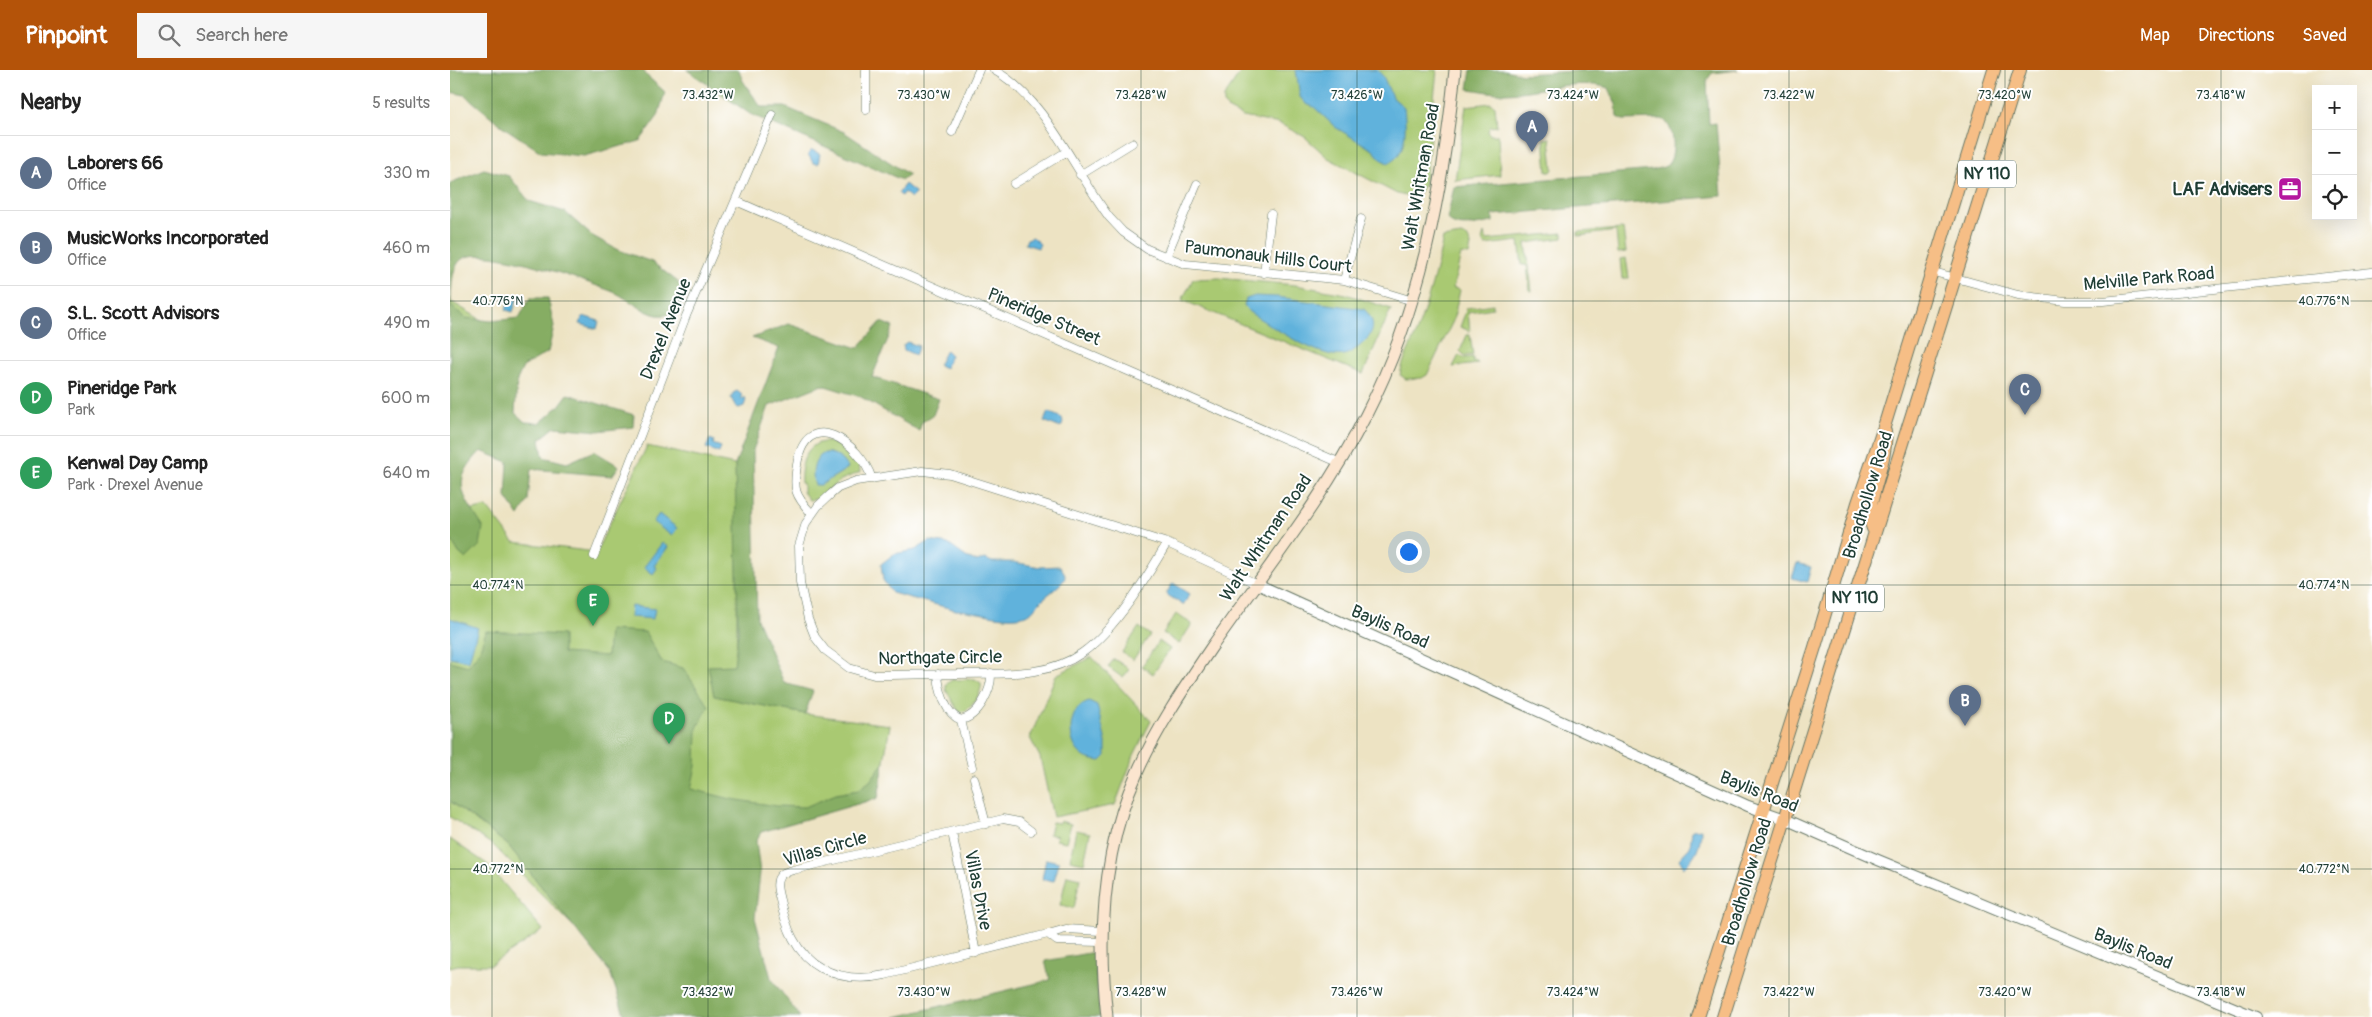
<!DOCTYPE html>
<meta charset="utf-8">
<style>
body{margin:0;font-family:Pangolin,sans-serif;background:#f6f6f6;color:#222}
.controls{position:absolute;right:15px;top:15px;display:grid;overflow:hidden;border-radius:0px;box-shadow:0 5px 20px #0002}
.controls button{width:45px;height:45px;display:grid;place-items:center;padding:0;border:0;border-bottom:1px solid #e0e0e0;background:#fff;color:#222;font:25px sans-serif}
.you{position:absolute;left:958px;top:481px;width:18px;height:18px;margin:-12px;border:4px solid #fff;border-radius:50%;background:#1a73e8;box-shadow:0 0 0 8px #1a73e833}
.badge{display:grid;place-items:center;width:32px;height:32px;border-radius:50%;background:#b45309;color:#fff;font-size:16px;font-weight:700}
.pin{position:absolute;translate:-50% -41px;filter:drop-shadow(0 1px 2px #0008)}
.pin::after{content:'';position:absolute;top:26px;width:18px;height:15px;background:inherit;clip-path:polygon(0 0,100% 0,50% 100%)}
.list{margin:0;padding:0;list-style:none}
h2{display:flex;justify-content:space-between;align-items:center;height:65px;margin:0;padding:0 20px;font-size:21px}
h2 small{font-size:16px;font-weight:400;color:#767676}
.list li{display:grid;grid-template-columns:32px 1fr auto;gap:15px;align-items:center;box-sizing:border-box;height:75px;padding:0 20px;border-top:1px solid #e0e0e0}
.list b{display:block;font-size:19px;white-space:nowrap}
.list p{margin:0;font-size:16px;white-space:nowrap;color:#767676}
.list em{font-size:16px;font-style:normal;color:#767676}
.icon{flex:none;width:28px;height:28px;fill:none;stroke:currentColor;stroke-width:2;stroke-linecap:round;stroke-linejoin:round}
.map{position:relative;flex:none;width:1922px;height:947px;overflow:hidden}
header{display:flex;align-items:center;gap:30px;box-sizing:border-box;height:70px;padding:0 25px;background:#b45309;color:#fff}
header strong{font-size:24px}
nav{display:flex;gap:28px;margin-inline-start:auto;font-size:18px}
.search{width:350px;height:45px;background:#f6f6f6;display:flex;align-items:center;gap:12px;box-sizing:border-box;padding:0 18px;border-radius:0px;color:#767676;font-size:19px}
main{display:flex}
aside{flex:1;background:#fff}
.map>svg:first-child{display:block}
.green{fill:#a9c972;stroke:#648353;fill-rule:evenodd}
.forest{fill:#86ad64;stroke:#52754c}
.water{fill:#61b2dc;stroke:#407888}
.lines{fill:none;stroke-linecap:round;stroke-linejoin:round}
.minor-casing{stroke:#677766;stroke-width:9}
.tertiary-casing{stroke:#677766;stroke-width:12}
.secondary-casing{stroke:#677766;stroke-width:13}
.primary-casing{stroke:#677766;stroke-width:14}
.minor{stroke:#fff;stroke-width:8}
.tertiary{stroke:#fff;stroke-width:10}
.secondary{stroke:#fbe5cf;stroke-width:11}
.primary{stroke:#f6be86;stroke-width:12}
.ticks{fill:none;stroke:#1f3d34;stroke-width:1;stroke-opacity:0.45}
.labels{text-anchor:middle;dominant-baseline:central;stroke-width:4;stroke-linejoin:round;paint-order:stroke}
.shield{fill:#fff;stroke:#627771;stroke-width:1}
.shield-label{font-size:16px;font-weight:bold;fill:#1f3d34}
.street-label{font-size:18px;fill:#1f3d34;stroke:#fff}
.poi-label{font-size:18px;font-weight:bold;fill:#1f3d34;stroke:#fff;text-anchor:end}
.ticks-label{font-size:12px;text-anchor:middle;fill:#1f3d34;stroke:#fff;stroke-width:4;stroke-linejoin:round;paint-order:stroke}
</style>
<header>
<strong>Pinpoint</strong>
<div class="search"><svg class="icon" aria-label="search" viewBox="0 0 24 24"><circle cx="10" cy="10" r="6"/><path d="M15 15l6 6"/></svg>Search here</div>
<nav><a>Map</a><a>Directions</a><a>Saved</a></nav>
</header>
<main>
<aside>
<h2>Nearby<small>5 results</small></h2>
<ul class="list">
<li><span class="badge" style="background:#5c6f8a">A</span><div><b>Laborers 66</b><p>Office</p></div><em>330 m</em></li>
<li><span class="badge" style="background:#5c6f8a">B</span><div><b>MusicWorks Incorporated</b><p>Office</p></div><em>460 m</em></li>
<li><span class="badge" style="background:#5c6f8a">C</span><div><b>S.L. Scott Advisors</b><p>Office</p></div><em>490 m</em></li>
<li><span class="badge" style="background:#2e9e5b">D</span><div><b>Pineridge Park</b><p>Park</p></div><em>600 m</em></li>
<li><span class="badge" style="background:#2e9e5b">E</span><div><b>Kenwal Day Camp</b><p>Park · Drexel Avenue</p></div><em>640 m</em></li>
</ul>
</aside>
<div class="map">
<svg width="1922" height="947" viewBox="0 0 1922 947">
<rect width="100%" height="100%" fill="#fff"/>
<filter id="ink" filterUnits="userSpaceOnUse"><feTurbulence type="fractalNoise" baseFrequency=".02" numOctaves="2"/><feDisplacementMap in="SourceGraphic" scale="10" xChannelSelector="R" yChannelSelector="G"/><feConvolveMatrix kernelMatrix="1 2 1 2 8 2 1 2 1" color-interpolation-filters="sRGB"/></filter>
<filter id="wash" filterUnits="userSpaceOnUse"><feTurbulence type="fractalNoise" baseFrequency=".0096" numOctaves="4" result="noise"/><feDisplacementMap in="SourceGraphic" scale="20" xChannelSelector="R" yChannelSelector="G"/><feGaussianBlur stdDeviation="1.12" result="paint"/><feColorMatrix in="noise" values="0 0 0 0 0 0 0 0 0 0 0 0 0 0 0 0 0 1.4 0 .05"/><feComposite in="paint" operator="in"/></filter>
<g filter="url(#wash)">
<rect width="100%" height="100%" fill="#ede3c3"/>
<path class="green" d="M792 0H987L975 114 965 128 947 124 878 88 855 67 830 54 793 47 779 40 774 35V27Z
M1041 33 1045 36 1047 56 1040 57 1038 61 1040 65H1048L1050 105 1005 110 1016 36Z
M1100 68 1103 99 1101 102H1097L1094 69Z
M1173 159 1176 182 1168 183 1166 161 1128 166V162Z
M1034 163 1036 170 1113 163V168L1076 173 1082 221H1080L1077 195H1072L1069 171 1035 175 1032 170Z
M1011 165 1017 167 1021 175 1019 185 1011 184 1003 218 1010 220 1003 251 977 305 972 308 956 309 950 305C953 289 961 276 967 261 978 231 987 199 993 168Z
M1176 188 1179 208 1172 209 1170 189Z
M769 208 845 215 896 224 941 239 913 304 732 230 743 209Z
M0 231 63 269 5 376 2 445 37 437 64 472 146 482 197 376 285 395 288 466 286 630 355 644 440 655 428 728 310 762 0 719Z
M1043 234V238L1018 242 1020 261 1010 257 1017 238Z
M1017 265H1020L1023 285 1015 286 1010 281Z
M1009 285 1014 288 1023 287V292H1027L1028 294 1003 297Z
M379 372C392 376 410 388 410 402L391 410 367 429 359 430 353 422V413H351C350 394 356 370 379 372ZM375 383C386 382 392 390 398 398L377 411Z
M726 544 742 554 729 574 713 563Z
M689 557 700 565 683 590 672 582Z
M709 571 720 579 703 604 692 596Z
M642 587 701 651 684 685 665 735 603 747 590 687 580 668 606 605Z
M664 589 679 599 673 608 658 597Z
M525 609 531 613C533 622 521 640 512 642L508 641 496 620V614L502 610Z
M0 731 58 775 125 858 43 775 0 747Z
M610 751 621 754 616 772 606 770 607 766 599 764 602 752 609 753Z
M626 760 640 763 634 793 620 790Z
M0 769 37 794 93 860 40 895H8L0 897Z
M617 805 630 808 624 838 610 835Z"/>
<path class="forest" d="M0 0H193L197 6 215 22 208 46 190 71 134 86 91 82 52 56 15 25 0 22Z
M237 0H289L293 11 311 37H335L394 62 459 105 452 110 300 44Z
M1021 0H1054L1073 4 1145 0H1288L1262 3 1257 10 1259 54 1266 53 1272 126 1043 145V152C1030 154 1006 161 997 149L1004 117 1203 100C1208 98 1215 98 1218 94 1227 84 1224 54 1212 49L1173 50 1167 47 1166 34 1159 18C1127 8 1089 22 1056 23 1044 24 1030 20 1018 19Z
M34 99 59 106 79 131 115 142 141 165 166 179 202 192 228 212 233 222 230 243C223 244 213 246 207 245 195 243 178 229 166 223 140 213 34 173 12 189 0 198 2 222 1 236L16 248 41 251 69 248 80 228H98L104 256 98 282 73 297 67 310 65 343 75 352 90 353 109 336 118 324 184 345 183 357 148 361 105 357 90 369 93 387 117 393 144 381 169 396 162 406 81 399 78 431 69 446 56 427 58 392 31 381C0 412 12 424 33 457L30 475 16 489 9 483 0 468V113Z
M431 252 443 257 422 307 489 329 483 345 472 352 469 361 411 327 372 315 319 336 303 380 307 549 334 613 363 621 355 644 264 626 258 596 284 595 288 562 285 395 329 278 302 268 339 254 408 278Z
M159 560 195 562 212 592 233 598 259 636 247 658 246 696 241 719 281 729 327 736 355 737 386 724 408 720 420 711 434 692 428 728 311 762 306 771 310 803 305 848 321 908 350 947H175L160 902 58 775 0 731V591L18 596 29 582 36 561 113 565V583L157 586Z
M644 882 650 947H445L600 910 595 891Z"/>
<path class="water" d="M846 0H927L933 6 942 27 954 37C956 54 958 86 938 93L932 90 923 80 885 57 864 37 856 34 850 27Z
M362 80 370 84 368 94 363 93 358 84Z
M455 114 466 123 461 128 454 122 451 126 448 123Z
M583 167 590 174 588 178 575 174 577 169Z
M805 226 827 227 914 239C922 247 926 256 919 266 915 273 902 283 894 285 870 290 820 255 799 242L794 235 796 229Z
M60 227 67 229 63 242 56 240Z
M133 246 149 251 147 259 130 254Z
M457 272 469 276 465 285 454 280 453 275Z
M496 280 501 285 495 298 488 295Z
M287 321 292 325V330L295 327 296 330 294 336 289 338 286 337 281 328 283 323Z
M598 342 612 348 613 352 612 356 608 357 594 351Z
M260 369 264 371 263 374 271 377 269 383 256 378Z
M375 383C386 382 392 390 398 398L371 415H365C361 405 363 388 375 383Z
M209 444 227 458 222 466 203 452Z
M480 471 498 474 516 487 526 491 535 489 542 492H563L590 497 610 496C618 507 616 509 606 518 601 523 593 528 589 533 586 536 584 540 581 542 564 555 526 540 506 540L442 523 433 510 431 494 444 484 465 480Z
M212 473 218 477 204 496 207 498 203 504 194 497Z
M1347 493 1361 497 1357 512 1342 508Z
M723 513 740 524 733 535 716 524Z
M181 536 205 539 203 549 180 547Z
M0 548 28 558 19 591 0 587Z
M639 631 647 635 656 672V686L651 691C644 690 638 690 632 685 615 672 618 637 639 631Z
M1251 759C1251 775 1246 786 1234 797L1229 789 1240 777 1242 760Z
M596 789 609 792 604 811 592 809Z"/>
</g>
<g filter="url(#ink)">
<g class="lines">
<defs>
<path id="minor" d="M544 0C595 28 625 101 659 147L673 162 697 179 735 194 894 210 963 231
M416 40V0
M502 62 529 0
M630 105 682 73
M564 114 616 82
M286 131 888 392
M716 187 747 114
M1480 201 1568 225 1615 231H1653L1922 202
M814 203 821 144
M894 210 911 149
M361 443C345 425 343 420 347 395 356 335 410 372 422 409
M717 473C697 507 665 560 632 583 597 608 549 603 507 604 479 604 452 605 424 605L399 598 375 580 365 567 358 549 350 513 349 476 356 453 368 436 381 424 388 418 406 411 472 401 500 404 717 473 807 514
M144 486 236 246 322 45
M488 604C489 620 495 644 511 650 529 646 542 620 541 603
M511 650 522 697
M524 708 536 754
M581 761 569 752 553 749 343 800C340 801 334 802 332 804 324 810 328 822 330 830 336 856 345 884 371 898 392 909 413 910 435 905L598 864 616 859 652 861
M502 762 526 883
M598 864 607 871 652 872"/>
<path id="tertiary" d="M807 514 1298 736 1335 749 1428 790 1806 947"/>
<path id="secondary" d="M657 947C648 864 652 780 687 703 707 658 734 618 761 578 814 502 874 428 916 345 971 238 993 119 1005 0"/>
<path id="primary" d="M1425 462C1409 439 1439 395 1435 362
M1248 947 1365 577 1408 433 1434 357 1544 0
M1273 947 1570 0"/>
</defs>
<use href="#minor" class="minor-casing"/>
<use href="#tertiary" class="tertiary-casing"/>
<use href="#secondary" class="secondary-casing"/>
<use href="#primary" class="primary-casing"/>
<use href="#minor" class="minor"/>
<use href="#tertiary" class="tertiary"/>
<use href="#secondary" class="secondary"/>
<use href="#primary" class="primary"/>
</g>
</g>
<path class="ticks" d="M42 0V947M258 0V947M474 0V947M691 0V947M907 0V947M1123 0V947M1339 0V947M1555 0V947M1771 0V947M0 231H1922M0 515H1922M0 799H1922"/>
<defs>
<symbol id="office-square" viewBox="-11 -11 22 22"><rect x="-9" y="-9" width="18" height="18" rx="4" fill="#b5179e" stroke="#fff"/><path d="M-6-3h4V-5.5h4V-3h4V5H-6ZM-1-4.5V-3h2v-1.5ZM-6 0V1H6V0Z" fill="#fff"/></symbol>
</defs>
<g fill-rule="evenodd">
<use href="#office-square" x="1826" y="105" width="28" height="28"/>
</g>
<g class="labels">
<g class="shield">
<rect x="1508" y="90.5" width="58" height="27" rx="4"/>
<rect x="1376" y="514.5" width="58" height="27" rx="4"/>
</g>
<g class="shield-label">
<text x="1537" y="104">NY 110</text>
<text x="1405" y="528">NY 110</text>
</g>
<g class="street-label">
<text transform="translate(971 107) rotate(-80)">Walt Whitman Road</text>
<text transform="translate(818 187) rotate(7)">Paumonauk Hills Court</text>
<text transform="translate(1699 209) rotate(-5)">Melville Park Road</text>
<text transform="translate(594 247) rotate(23)">Pineridge Street</text>
<text transform="translate(216 259) rotate(-68)">Drexel Avenue</text>
<text transform="translate(1418 425) rotate(-73)">Broadhollow Road</text>
<text transform="translate(816 468) rotate(-56)">Walt Whitman Road</text>
<text transform="translate(940 557) rotate(24)">Baylis Road</text>
<text transform="translate(490 588) rotate(-1)">Northgate Circle</text>
<text transform="translate(1309 722) rotate(22)">Baylis Road</text>
<text transform="translate(375 779) rotate(-16)">Villas Circle</text>
<text transform="translate(1297 812) rotate(-73)">Broadhollow Road</text>
<text transform="translate(528 820) rotate(79)">Villas Drive</text>
<text transform="translate(1683 879) rotate(22)">Baylis Road</text>
</g>
<g class="poi-label">
<text x="1822" y="119">LAF Advisers</text>
</g>
</g>
<g class="ticks-label">
<text x="258" y="29">73.432°W</text>
<text x="474" y="29">73.430°W</text>
<text x="691" y="29">73.428°W</text>
<text x="907" y="29">73.426°W</text>
<text x="1123" y="29">73.424°W</text>
<text x="1339" y="29">73.422°W</text>
<text x="1555" y="29">73.420°W</text>
<text x="1771" y="29">73.418°W</text>
<text x="48" y="235">40.776°N</text>
<text x="1874" y="235">40.776°N</text>
<text x="48" y="519">40.774°N</text>
<text x="1874" y="519">40.774°N</text>
<text x="48" y="803">40.772°N</text>
<text x="1874" y="803">40.772°N</text>
<text x="258" y="926">73.432°W</text>
<text x="474" y="926">73.430°W</text>
<text x="691" y="926">73.428°W</text>
<text x="907" y="926">73.426°W</text>
<text x="1123" y="926">73.424°W</text>
<text x="1339" y="926">73.422°W</text>
<text x="1555" y="926">73.420°W</text>
<text x="1771" y="926">73.418°W</text>
</g>
</svg>
<div class="controls">
<button>+</button>
<button>−</button>
<button><svg class="icon" aria-label="locate" viewBox="0 0 24 24"><circle cx="12" cy="12" r="6"/><path d="M12 2v4M12 18v4M2 12h4M18 12h4"/></svg></button>
</div>
<div class="you"></div>
<div class="pin badge" style="left:1082px;top:82px;background:#5c6f8a">A</div>
<div class="pin badge" style="left:1515px;top:656px;background:#5c6f8a">B</div>
<div class="pin badge" style="left:1575px;top:345px;background:#5c6f8a">C</div>
<div class="pin badge" style="left:219px;top:674px;background:#2e9e5b">D</div>
<div class="pin badge" style="left:143px;top:556px;background:#2e9e5b">E</div>
</div>
</main>
